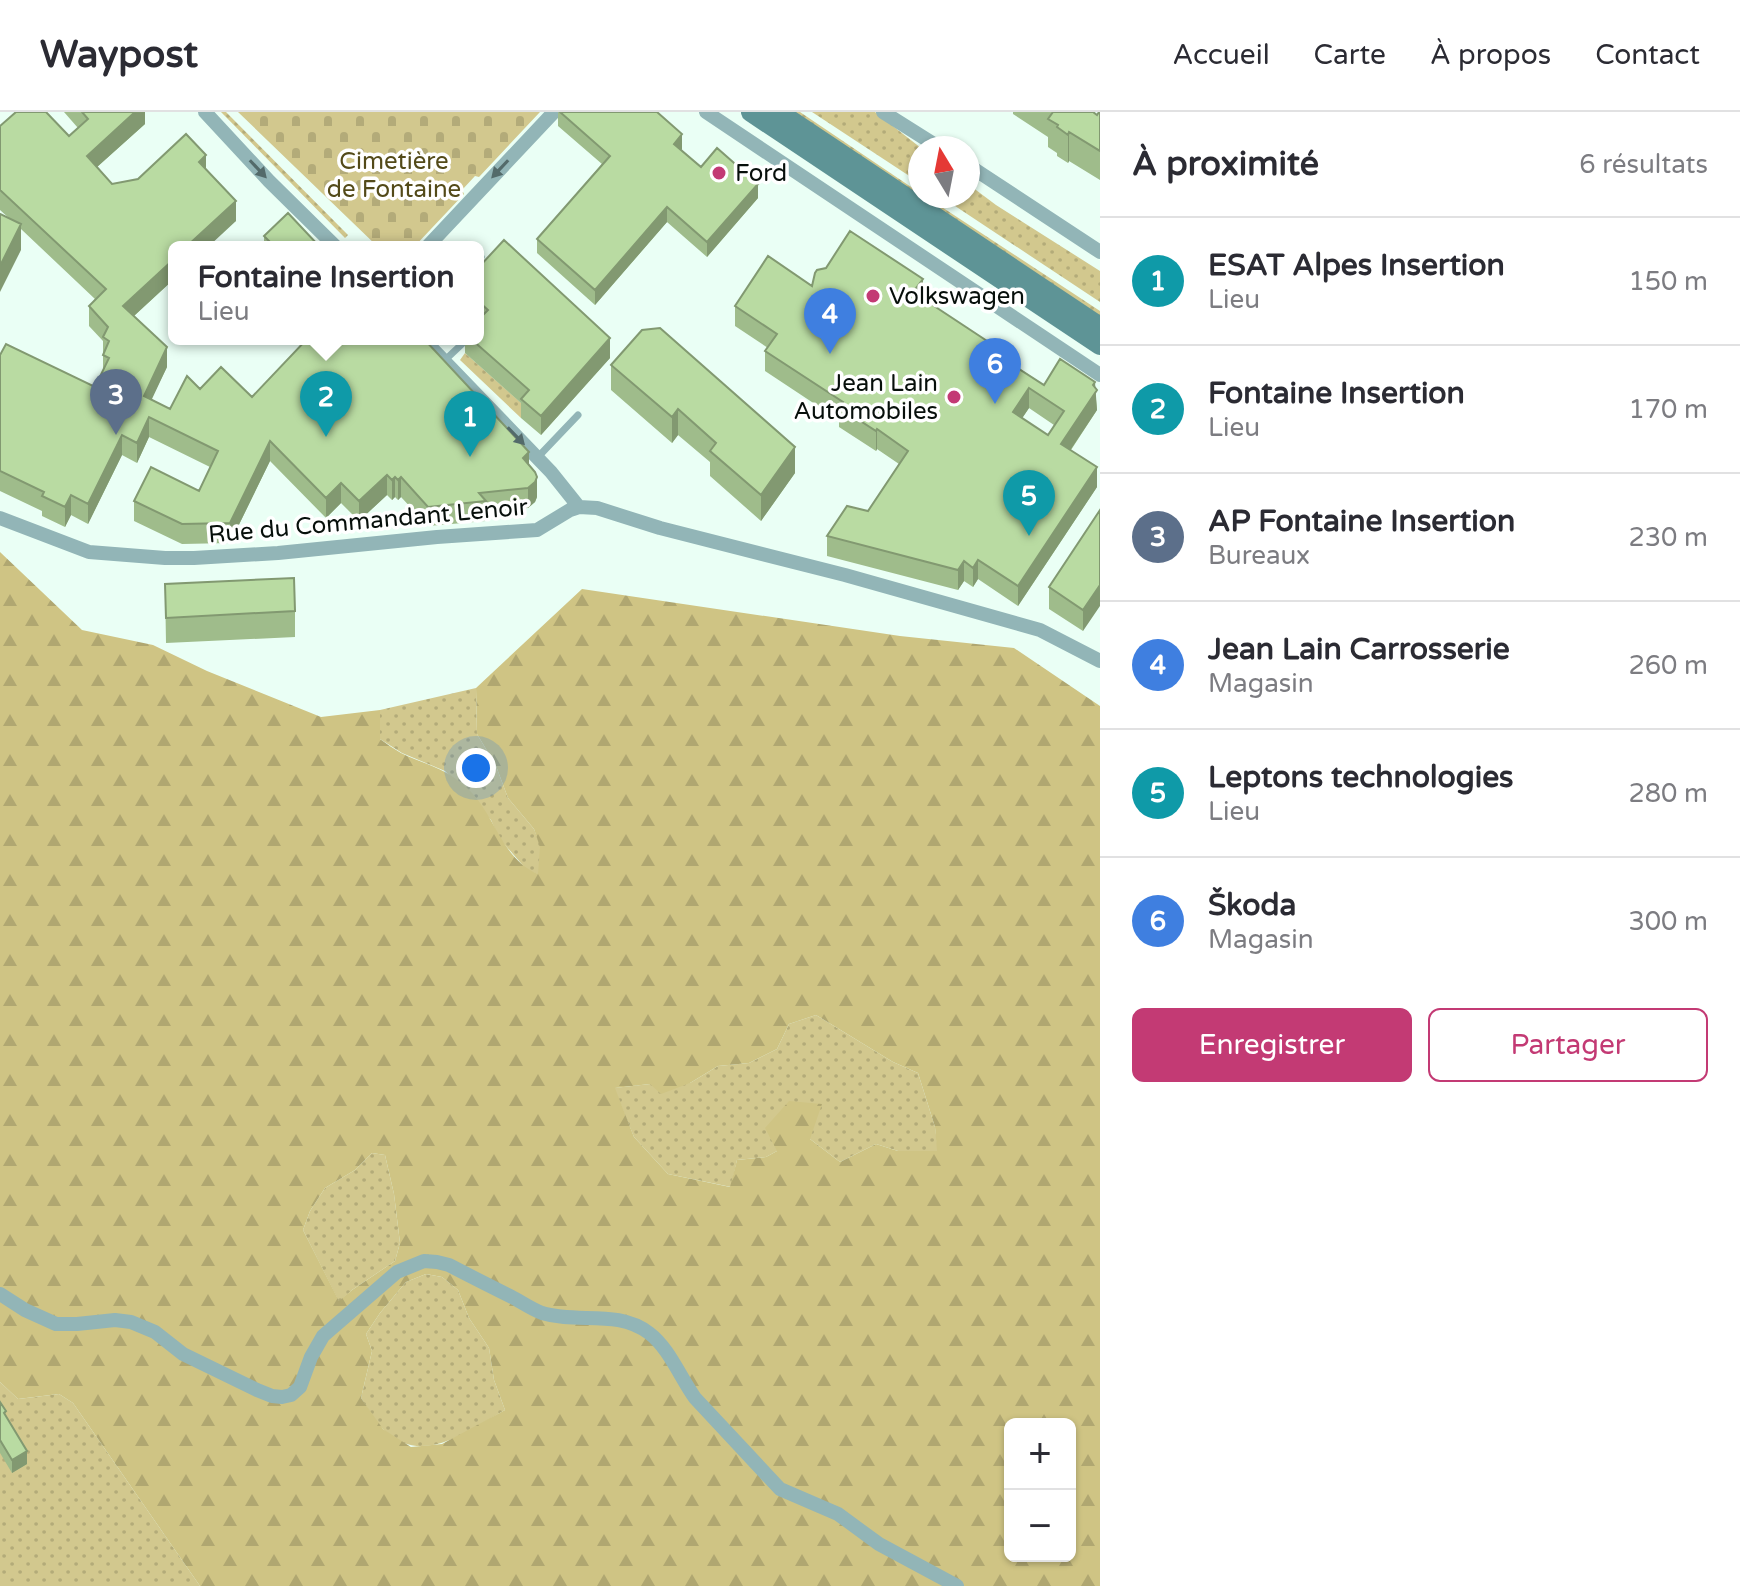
<!DOCTYPE html>
<html lang="fr">
<meta charset="utf-8">
<style>
body{margin:0;font-family:"Varela Round",sans-serif;background:#f7f7f7;color:#2b2b33}
.controls{position:absolute;right:24px;bottom:24px;display:grid;overflow:hidden;border-radius:12px;box-shadow:0 2px 6px #0004}
.controls button{width:72px;height:72px;display:grid;place-items:center;padding:0;border:0;border-bottom:2px solid #e1e1e2;background:#fff;color:#2b2b33;font:40px sans-serif}
.compass{position:absolute;left:908px;top:24px;width:72px;height:72px;border-radius:50%;background:#fff;box-shadow:0 2px 6px #0004;rotate:350deg}
.you{position:absolute;left:476px;top:656px;width:28px;height:28px;margin:-20px;border:6px solid #fff;border-radius:50%;background:#1a73e8;box-shadow:0 0 0 12px #1a73e833}
.badge{display:grid;place-items:center;width:52px;height:52px;border-radius:50%;background:#c33a74;color:#fff;font-size:26px;font-weight:700}
.pin{position:absolute;translate:-50% -66px;filter:drop-shadow(0 2px 4px #0008)}
.pin::after{content:'';position:absolute;top:42px;width:28px;height:24px;background:inherit;clip-path:polygon(0 0,100% 0,50% 100%)}
.popup{position:absolute;left:168px;top:129px;width:316px;height:104px;box-sizing:border-box;display:grid;place-content:center;border-radius:12px;background:#fff;filter:drop-shadow(0 2px 6px #0005);font-size:26px;white-space:nowrap;color:#7c7c81}
.popup b{font-size:30px;color:#2b2b33}
.popup::after{content:'';position:absolute;left:50%;top:100%;margin-left:-16px;border:16px solid transparent;border-top-color:#fff}
.list{margin:0;padding:0;list-style:none}
h2{display:flex;justify-content:space-between;align-items:center;height:104px;margin:0;padding:0 32px;font-size:34px}
h2 small{font-size:26px;font-weight:400;color:#7c7c81}
.list li{display:grid;grid-template-columns:52px 1fr auto;gap:24px;align-items:center;box-sizing:border-box;height:128px;padding:0 32px;border-top:2px solid #e1e1e2}
.list b{display:block;font-size:30px;white-space:nowrap}
.list p{margin:0;font-size:26px;white-space:nowrap;color:#7c7c81}
.list em{font-size:26px;font-style:normal;color:#7c7c81}
.actions{display:flex;gap:16px;padding:24px 32px}
.actions a{flex:1;padding:18px 0;border:2px solid #c33a74;border-radius:12px;text-align:center;font-size:28px;color:#c33a74}
.actions .main{background:#c33a74;color:#fff}
.map{position:relative;flex:none;width:1100px;height:1474px;overflow:hidden}
header{display:flex;align-items:center;gap:48px;box-sizing:border-box;height:112px;padding:0 40px;background:#fff;border-bottom:2px solid #e1e1e2}
header strong{font-size:38px}
nav{display:flex;gap:44px;margin-inline-start:auto;font-size:28px}
main{display:flex}
aside{flex:1;background:#fff}
.map>svg:first-child{display:block}
.grass{fill:url(#grass-dots)}
.forest{fill:url(#forest-firs);fill-rule:evenodd}
.cemetery{fill:url(#cemetery-stones)}
.lines{fill:none;stroke-linecap:round;stroke-linejoin:round}
.lane{stroke:#92b5b7;stroke-width:7}
.street{stroke:#92b5b7;stroke-width:14}
.secondary{stroke:#5e9496;stroke-width:20}
.wall{fill:#9fbc8b;fill-rule:evenodd}
.shaded-wall{fill:#829971}
.building{fill:#b9dba2;stroke:#829971;stroke-width:2;fill-rule:evenodd}
.oneway{fill:#536a6a}
.poi-dot{fill:#c33a74;stroke:#fff;stroke-width:3}
.labels{text-anchor:middle;dominant-baseline:central;stroke-width:7;stroke-linejoin:round;paint-order:stroke}
.park-label{font-size:24px;fill:#534a19;stroke:#fff}
.poi-label{font-size:24px;fill:#070f0b;stroke:#fff;text-anchor:start}
.street-label{font-size:24px;fill:#070f0b;stroke:#fff}
</style>
<header>
<strong>Waypost</strong>
<nav><a>Accueil</a><a>Carte</a><a>À propos</a><a>Contact</a></nav>
</header>
<main>
<div class="map">
<svg width="1100" height="1474" viewBox="0 0 1100 1474">
<defs>
<pattern id="grass-dots" width="8" height="8" patternUnits="userSpaceOnUse" patternTransform="scale(2)"><rect width="8" height="8" fill="#d2c88e"/><path d="M2 2h.1M6 6h.1" fill="none" stroke="#b3ab79" stroke-width="1.8" stroke-linecap="round"/></pattern>
<pattern id="forest-firs" width="22" height="20" patternUnits="userSpaceOnUse" patternTransform="scale(2)"><rect width="22" height="20" fill="#cfc484"/><path d="M5 1l3.5 6h-7zM16 11l3.5 6h-7z" fill="#b0a771"/></pattern>
<pattern id="cemetery-stones" width="16" height="16" patternUnits="userSpaceOnUse" patternTransform="scale(2)"><rect width="16" height="16" fill="#d2c88e"/><path d="M2 7V4a2 2 0 0 1 4 0v3zM10 15v-3a2 2 0 0 1 4 0v3z" fill="#b3ab79"/></pattern>
</defs>
<rect width="100%" height="100%" fill="#eafff5"/>
<path class="grass" d="M221 0H226L348 123 345 126Z
M785 0H800L920 81V84H925L1100 199V209Z
M812 0H875L921 36H920V71Z
M968 72 996 93 1100 159V190L940 84H968Z
M465 241 529 298 521 306 460 248Z
M476 576 477 622 496 654 508 686 534 717 541 735 539 763 526 757 499 726 491 708 445 659 402 641 380 627V598Z
M816 903 893 950 918 961 935 1015 938 1039H898L876 1032 840 1050 810 1027 777 1039 766 1045 737 1048 731 1075 668 1062 634 1025 614 976 650 972 690 971 718 954 749 951 777 937 789 912Z
M372 1041 385 1043 394 1082 400 1131 395 1149 352 1178 339 1190 303 1118 310 1099 325 1076 355 1058Z
M426 1162 442 1165 458 1178 469 1206 489 1236 494 1268 505 1298C467 1319 422 1356 383 1317 374 1309 368 1296 361 1286L372 1239 366 1222 380 1201 406 1170Z
M0 1270 18 1287 59 1282 73 1291 200 1474H0Z"/>
<path class="forest" d="M0 440 82 518 153 533 207 559 321 605 380 598V627C387 632 394 637 401 641 426 653 446 656 467 676 495 701 501 747 538 762L540 735 534 717 508 686 496 654 477 622 476 576 582 477 900 524 1014 536 1100 594V1474H200L73 1291 59 1282 18 1287 0 1270ZM816 903 893 950 918 961 935 1015 937 1039H898L876 1032 840 1050 810 1027 822 992 789 989 765 1016 777 1039 766 1045 737 1048 730 1075 668 1062 634 1025 615 976 650 972 661 982 690 971 718 954 749 951 777 937 789 912ZM372 1041 385 1043 394 1082 400 1131 395 1149 352 1178 339 1189 303 1118 310 1099 325 1076 355 1058ZM426 1162 442 1165 458 1178 469 1206 489 1236 494 1268 505 1298 442 1332 411 1335 383 1317 361 1286 372 1239 366 1222 380 1201 406 1170ZM1010 1312H1070V1444H1010Z"/>
<path class="cemetery" d="M238 0H540L479 65 475 64 462 78 464 82 414 135H378Z"/>
<g class="lines">
<path class="lane" d="M478 148 481 145
M444 249 462 232 463 227
M537 346 578 303"/>
<path class="street" d="M205 0 269 69 336 135
M706 0 1100 263
M883 0 940 36
M968 53 1100 140
M427 135 554 0
M423 227 551 360 579 395
M0 406 89 440 165 446H194L278 441 437 425 537 418 570 398 579 395 597 396 660 416 845 463 1040 518 1100 549
M0 1182 25 1198 56 1212H77L115 1208 131 1210 155 1220 183 1242 257 1278 272 1284 282 1285 291 1283 300 1275 311 1245 323 1224 397 1160 424 1149 437 1150 449 1153C470 1164 490 1174 510 1184 520 1189 531 1197 542 1201 578 1212 617 1197 649 1221 669 1236 680 1265 695 1286L780 1377 838 1402 879 1432 957 1474"/>
<path class="secondary" d="M751 0 1100 233
M778 0 1100 215"/>
</g>
<path class="wall" d="M64 0H145V12L97 55 112 72 206 57 236 109 174 135V167L134 204 167 255 151 287 170 297 200 277 252 285 529 353 537 385 535 390 528 396 486 400V409L428 414 401 385 398 388 395 385 392 388 387 383 359 409 341 391 326 406 270 349 230 431 182 432 134 409V389L199 379 210 355 149 325 137 351 122 343 88 412 71 403 65 415 42 404V399L0 379V243L95 275 103 259V229L89 214V194L95 187 21 117V138L10 107 0 98V14L69 24 78 16Z
M558 0 682 37 681 38 701 55 758 86 707 145 667 110 595 193 537 141V127L602 52 558 14Z
M1013 0H1093L1097 3 1100 1V68L1069 49 1068 51 1057 44V41L1048 35V25L1013 2Z
M264 124 275 135H264Z
M478 156 610 246 541 323 521 306V291L465 241V227H478Z
M812 174 923 186 1019 256 1044 273 1095 277 1097 298 1071 338 1097 375 1018 494 978 467 973 475 964 469 958 478 827 444V424L868 399 899 352 877 337 876 339 839 315V308L765 259V239L768 236 735 214V194ZM1029 296 1054 313 1048 323 1022 306Z
M611 253 795 361 761 409 710 364V350L678 323 672 331 611 278Z
M1100 398 1083 519 1049 497V475Z
M165 472 295 499V525L166 531Z
M0 1290 27 1352 12 1361 0 1341Z"/>
<path class="shaded-wall" d="M135 0H145V12L87 64V44Z
M1069 20V49L1068 51V23Z
M682 22V37L674 46V32Z
M206 43V63L199 50Z
M758 72V86L707 145V130Z
M236 89V109L208 135H186Z
M667 95V110L595 193V178Z
M21 112V138L0 180V154Z
M174 147V167L123 214V194Z
M923 167V187L913 180Z
M610 226V246L541 323V304Z
M167 235V255L144 304V284Z
M1095 270 1097 298 1061 352V332Z
M1029 276V296L1013 320V300Z
M678 297V323L672 331V305Z
M149 305V325L137 351V331Z
M877 317V337L876 339V319Z
M122 323V343L88 412V392Z
M270 329V349L230 431V411Z
M795 335V361L761 409V383Z
M529 340V360L523 346Z
M1097 355V375L1018 494V474Z
M387 363V383L359 409V389Z
M395 365V385L392 388V368Z
M401 365V385L398 388V368Z
M537 365V385L535 390 528 396V376Z
M341 371V391L326 406V386Z
M71 383V403L65 415V395Z
M978 448V467L973 475V456Z
M964 449V469L958 478V458Z
M1100 473V494L1083 519V498Z
M27 1339V1352L12 1361V1348Z"/>
<path class="building" d="M16 0H46L69 24 88 7 82 0H135L87 44 112 72 138 67 186 22 206 43 199 50 236 89 186 135H174V147L123 194 167 235 144 284 170 297 187 264 200 277 221 255 252 285 307 227H424L529 340 523 346 535 360 537 365 535 370 528 376 479 381 486 389 428 395 401 365 398 368 395 365 392 368 387 363 359 389 341 371 326 386 270 329 230 411 182 412 134 389 151 355 199 379 218 339 149 305 137 331 122 323 88 392 71 383 65 395 42 384 44 380 0 359V243L6 232 95 275 109 246 103 243 109 229 103 225 108 215 89 194 106 177 0 78V14Z
M560 0H657L682 22 674 32 701 55 717 36 758 72 707 130 667 95 595 178 537 127 610 44Z
M1053 0H1093L1097 3 1099 0 1100 1V39L1069 20 1068 23 1057 15 1058 13 1048 7Z
M288 101 320 135H275L264 124Z
M0 102 21 112 0 154Z
M850 119 923 167 913 180 1019 250 1016 255 1044 273 1060 247 1095 270 1093 273 1097 278 1061 332 1097 355 1018 474 978 448 973 456 964 449 958 458 827 424 847 394 868 399 908 339 877 317 876 319 839 295 843 290 765 239 777 222 735 194 768 144 812 174 815 161 817 158 826 156ZM1029 276 1064 299 1048 323 1013 300Z
M504 128 610 226 541 304 521 287 529 278 471 227H478V208L488 198 478 189V156Z
M660 216 795 335 761 383 710 339 716 331 678 297 672 305 611 253 642 218Z
M1100 398V473L1083 498 1049 475Z
M294 466 295 499 166 506 165 472Z
M0 1290 6 1299 4 1301 27 1339 12 1348 0 1328Z"/>
<defs><path id="oneway-solid" d="M-6-.8H1V-3.2L6.5 0L1 3.2V.8H-6Z" transform="scale(2)"/></defs>
<g class="oneway">
<use href="#oneway-solid" transform="translate(258 57) rotate(47)"/>
<use href="#oneway-solid" transform="translate(500 57) rotate(133)"/>
<use href="#oneway-solid" transform="translate(516 324) rotate(46)"/>
</g>
<g class="poi-dot">
<circle cx="719" cy="61" r="8"/>
<circle cx="873" cy="184" r="8"/>
<circle cx="954" cy="285" r="8"/>
</g>
<g class="labels">
<g class="park-label">
<text x="394" y="49">Cimetière<tspan x="394" dy="28">de Fontaine</tspan></text>
</g>
<g class="poi-label">
<text x="735" y="61">Ford</text>
<text x="889" y="184">Volkswagen</text>
<text x="938" y="271" text-anchor="end">Jean Lain<tspan x="938" dy="28">Automobiles</tspan></text>
</g>
<g class="street-label">
<text transform="translate(368 409) rotate(-5)">Rue du Commandant Lenoir</text>
</g>
</g>
</svg>
<div class="controls">
<button>+</button>
<button>−</button>
</div>
<svg class="compass" viewBox="-18 -18 36 36"><path d="M0-13l5 13h-10z" fill="#e53935"/><path d="M0 13l5-13h-10z" fill="#7c7c81"/></svg>
<div class="you"></div>
<div class="pin badge" style="left:470px;top:345px;background:#0f9aa8">1</div>
<div class="pin badge" style="left:326px;top:325px;background:#0f9aa8">2</div>
<div class="popup"><b>Fontaine Insertion</b>Lieu</div>
<div class="pin badge" style="left:116px;top:323px;background:#5c6f8a">3</div>
<div class="pin badge" style="left:830px;top:242px;background:#3f7fe0">4</div>
<div class="pin badge" style="left:1029px;top:424px;background:#0f9aa8">5</div>
<div class="pin badge" style="left:995px;top:292px;background:#3f7fe0">6</div>
</div>
<aside>
<h2>À proximité<small>6 résultats</small></h2>
<ul class="list">
<li><span class="badge" style="background:#0f9aa8">1</span><div><b>ESAT Alpes Insertion</b><p>Lieu</p></div><em>150 m</em></li>
<li><span class="badge" style="background:#0f9aa8">2</span><div><b>Fontaine Insertion</b><p>Lieu</p></div><em>170 m</em></li>
<li><span class="badge" style="background:#5c6f8a">3</span><div><b>AP Fontaine Insertion</b><p>Bureaux</p></div><em>230 m</em></li>
<li><span class="badge" style="background:#3f7fe0">4</span><div><b>Jean Lain Carrosserie</b><p>Magasin</p></div><em>260 m</em></li>
<li><span class="badge" style="background:#0f9aa8">5</span><div><b>Leptons technologies</b><p>Lieu</p></div><em>280 m</em></li>
<li><span class="badge" style="background:#3f7fe0">6</span><div><b>Škoda</b><p>Magasin</p></div><em>300 m</em></li>
</ul>
<div class="actions"><a class="main">Enregistrer</a><a>Partager</a></div>
</aside>
</main>
